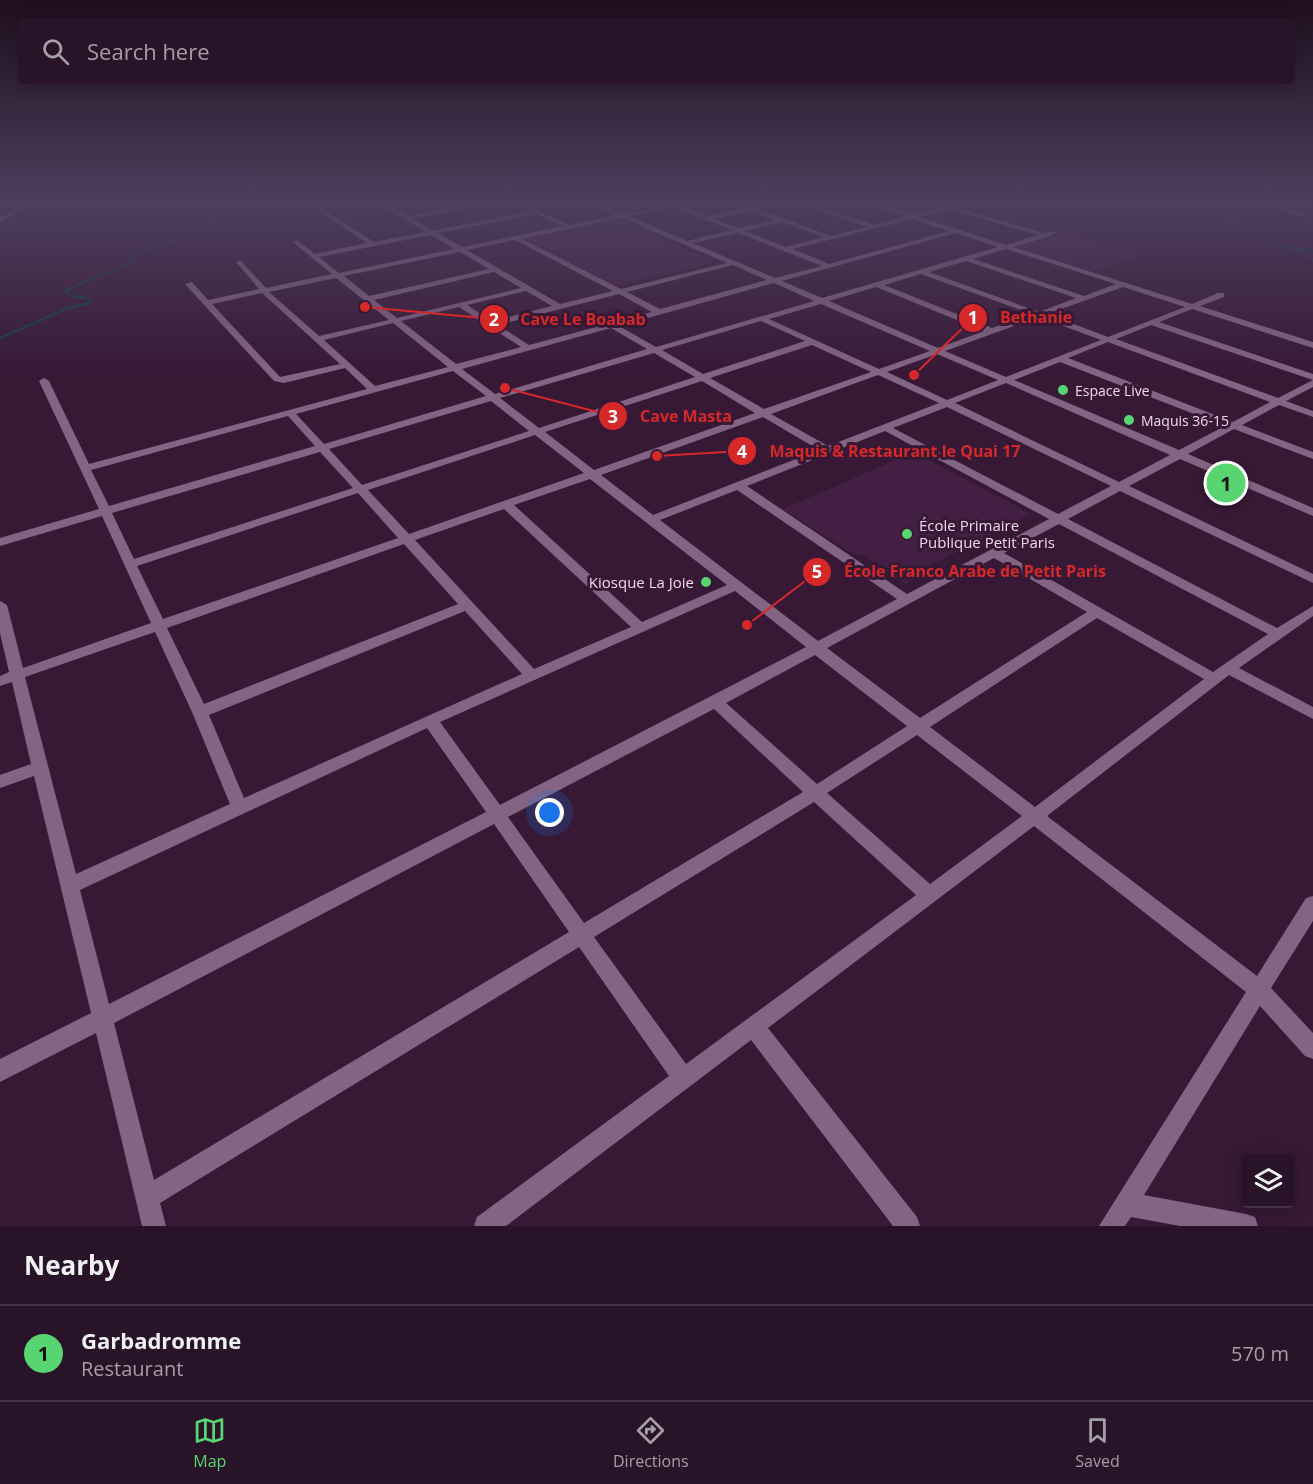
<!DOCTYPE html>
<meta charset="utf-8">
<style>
body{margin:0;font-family:"Open Sans",sans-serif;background:#352034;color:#f1f3f6}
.controls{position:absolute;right:18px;bottom:18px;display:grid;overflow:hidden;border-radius:6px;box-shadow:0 3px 15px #0003}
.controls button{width:54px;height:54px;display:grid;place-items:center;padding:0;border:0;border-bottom:2px solid #453245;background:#291328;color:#f1f3f6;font:30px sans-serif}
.you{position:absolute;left:550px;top:813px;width:21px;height:21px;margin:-15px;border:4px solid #fff;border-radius:50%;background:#1a73e8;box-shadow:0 0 0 9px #1a73e833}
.badge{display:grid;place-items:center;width:39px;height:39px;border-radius:50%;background:#58d570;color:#111;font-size:20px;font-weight:700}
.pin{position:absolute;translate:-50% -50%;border:3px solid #fff;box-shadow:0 2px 6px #0006}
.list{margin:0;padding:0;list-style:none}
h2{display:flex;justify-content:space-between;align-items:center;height:78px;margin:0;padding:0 24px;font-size:26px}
h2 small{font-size:20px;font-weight:400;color:#a59ea8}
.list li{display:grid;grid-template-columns:39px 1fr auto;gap:18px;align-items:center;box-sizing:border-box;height:96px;padding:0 24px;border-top:2px solid #453245}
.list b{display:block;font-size:22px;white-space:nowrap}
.list p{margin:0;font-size:20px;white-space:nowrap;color:#a59ea8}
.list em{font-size:20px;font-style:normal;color:#a59ea8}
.icon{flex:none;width:33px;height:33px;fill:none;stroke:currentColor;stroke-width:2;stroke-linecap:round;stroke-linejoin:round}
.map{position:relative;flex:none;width:1313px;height:1226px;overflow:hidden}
.search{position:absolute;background:#291328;box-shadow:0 3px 15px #0003;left:18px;right:18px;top:18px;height:66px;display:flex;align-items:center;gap:15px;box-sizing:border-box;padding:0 21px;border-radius:6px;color:#a59ea8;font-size:22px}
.sheet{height:174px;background:#291328}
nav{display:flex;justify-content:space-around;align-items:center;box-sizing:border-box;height:84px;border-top:2px solid #453245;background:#291328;font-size:16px;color:#a59ea8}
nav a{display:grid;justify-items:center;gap:3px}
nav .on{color:#58d570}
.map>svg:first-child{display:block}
.built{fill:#432043}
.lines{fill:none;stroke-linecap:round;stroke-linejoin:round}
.stream-far1{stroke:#0e434a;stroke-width:1.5}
.stream{stroke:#0e434a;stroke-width:2}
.minor{fill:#846483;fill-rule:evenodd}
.poi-dot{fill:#58d570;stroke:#371936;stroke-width:2}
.labels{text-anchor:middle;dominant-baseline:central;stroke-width:6;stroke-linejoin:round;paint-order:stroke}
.far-poi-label{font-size:14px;fill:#edd9ec;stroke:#371936;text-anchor:start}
.poi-label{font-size:15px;fill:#edd9ec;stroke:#371936;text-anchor:start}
.leader{fill:none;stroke:#d62828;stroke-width:2}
.callout-dot{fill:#d62828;stroke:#371936;stroke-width:2}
.mark-label{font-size:18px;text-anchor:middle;font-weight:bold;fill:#fff}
.callout-label{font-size:16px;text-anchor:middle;font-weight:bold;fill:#d62828;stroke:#371936;stroke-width:6;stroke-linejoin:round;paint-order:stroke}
</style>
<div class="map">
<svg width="1313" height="1226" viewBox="0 0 1313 1226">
<rect width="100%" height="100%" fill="#371936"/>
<path class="built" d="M601 201H658L665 204 628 212Z
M905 201H924L943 207 914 214 886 206Z
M617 219 652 234 715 262 616 286 524 239Z
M1067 232 1144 255 1095 272 1015 247Z
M914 452 1031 514 925 568 930 571 906 584 861 554 857 556 783 509Z"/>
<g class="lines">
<path class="stream-far1" d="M1088 201 1110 207 1195 209
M1172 201 1217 213 1269 240 1304 253 1313 260
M1289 246 1313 252
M67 290 128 263 134 256 200 230 227 201"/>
<path class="stream" d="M0 338 66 309 89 303 91 299 73 296 65 291 70 289"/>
<path class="minor" d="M31 201H39L0 222V217Z
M375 201H382L408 216 490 201H503L413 219 433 231 531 211 511 201H519L570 225 616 215 586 201C600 201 613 214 626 213 649 212 671 201 695 201L680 205 707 216 779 201H791L758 209 831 236 867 227 794 201H803L874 225 906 217 859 201H868L913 215 944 207 927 201H937L952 206 980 201 958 208 1044 233 1053 231 1056 233 1048 237 1013 247 1192 304 1218 293H1224V297L1200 306 1313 342V348L1192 309 1159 322 1313 374V380L1151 325 1116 339 1278 398 1313 380V387L1286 401 1313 411V417L1279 405 1242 425 1313 452V459L1234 429 1188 454 1313 508V516L1180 459 1129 486 1313 574V583L1120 491 1068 519 1277 628 1313 606V616L1239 668 1313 707V719L1229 675 1047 816 1257 976 1306 898 1313 896V921L1271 988 1313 1033V1059L1305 1056 1260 1006 1144 1195 1246 1214 1255 1217 1258 1226H1180L1131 1217 1125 1226H1099L1246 992 1034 826 768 1028 917 1217 920 1226H893L751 1040 506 1226H474L477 1217 669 1076 579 947 160 1203 166 1226H142L96 1033 0 1082V1059L91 1013 34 776 0 788V775L31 764 12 682 0 686V676L9 672 0 633V601L7 605 23 668 151 623 102 516 0 546V538L99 509 39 381 44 378 49 381 89 464 367 389 345 368 284 383 274 381 185 284 192 282 208 300 259 289 236 262 240 260 266 288 332 274 294 243V241H298L315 254 367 243 318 210 320 207 374 242 426 232ZM672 207 732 230 687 241 629 216ZM951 209 1037 235 1006 245 920 217ZM750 211 775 220 739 228 714 219ZM537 214 563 226 462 247 438 233ZM622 218 727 263 621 289 522 239ZM912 219 949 231 829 264 793 249ZM782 222 824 237 786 247 745 231ZM738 233 822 266 775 278 693 243ZM956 233 998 247 822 298 782 281ZM431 235 454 249 339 273 319 257ZM515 240 613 291 560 304 467 250ZM1006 249 1116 284 1084 296 973 259ZM460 252 489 269 369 296 344 276ZM966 261 1076 298 1039 312 929 272ZM733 265 767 280 660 309 627 292ZM494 272 521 288 397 318 374 300ZM921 274 1032 314 992 328 884 285ZM336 278 389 320 319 336 269 292ZM774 283 814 301 656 347 619 326ZM876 287 984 331 938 348 829 301ZM1123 287 1185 307 1108 337 1047 314ZM526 291 552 306 492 321 467 305ZM262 293 340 364 280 377 212 304ZM619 294 652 312 529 345 498 325ZM821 304 930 351 879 369 769 319ZM459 307 521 347 456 364 401 321ZM1039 317 1101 340 1006 377 945 351ZM761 321 805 341 703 374 662 350ZM393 323 448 367 375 386 324 340ZM611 328 647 349 495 394 462 369ZM1108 342 1270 402 1233 422 1068 358ZM812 345 871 372 764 409 710 378ZM654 353 695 377 539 428 500 398ZM937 354 998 380 947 400 887 372ZM1060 362 1225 426 1179 450 1014 380ZM453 371 486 396 324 444 296 414ZM878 375 939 403 828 446 771 414ZM702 381 755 413 594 470 545 432ZM1006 383 1170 455 1119 482 955 403ZM491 401 529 431 362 485 329 449ZM947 407 1111 486 1058 514 893 428ZM288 416 315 446 109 506 91 470ZM763 417 819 450 653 515 601 475ZM885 431 1049 519 907 594 747 486ZM535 435 584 473 409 534 368 490ZM320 452 353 488 134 559 112 513ZM590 479 727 585 642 622 514 505ZM737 490 897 599 818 641 660 520ZM358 493 398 538 163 619 137 566ZM504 509 631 627 534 669 415 540ZM1059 524 1268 634 1213 672 1004 553ZM404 544 458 604 204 704 167 628ZM994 558 1087 612 920 718 827 648ZM735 591 806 647 500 805 440 722ZM465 611 522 674 244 798 209 715ZM1097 618 1204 679 1035 807 930 727ZM155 632 192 712 230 804 76 874 25 677ZM815 655 907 726 817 784 726 703ZM714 709 803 792 584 923 508 817ZM427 728 486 812 109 1004 80 890ZM917 735 1022 816 930 884 827 793ZM814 802 916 895 686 1064 594 937ZM494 824 569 932 154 1180 114 1023Z
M1255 201H1265L1309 216 1304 217Z"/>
</g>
<linearGradient id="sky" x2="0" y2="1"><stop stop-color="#1e0e1e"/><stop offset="0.54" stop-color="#4d3e5d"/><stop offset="1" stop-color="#4d3e5d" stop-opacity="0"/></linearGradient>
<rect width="1313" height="373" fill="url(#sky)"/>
<g class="poi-dot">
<circle cx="1063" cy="390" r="6"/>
<circle cx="1129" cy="420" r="6"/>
<circle cx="907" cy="534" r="6"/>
<circle cx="706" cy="582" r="6"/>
</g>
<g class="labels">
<g class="far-poi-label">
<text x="1075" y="390">Espace Live</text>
<text x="1141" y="420">Maquis 36-15</text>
</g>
<g class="poi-label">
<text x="919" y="525">École Primaire<tspan x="919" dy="17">Publique Petit Paris</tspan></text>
<text x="694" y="582" text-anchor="end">Kiosque La Joie</text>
</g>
</g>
<path class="leader" d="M914 375L973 318M365 307L494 319M505 388L613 416M657 456L742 451M747 625L817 572"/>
<g class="callout-dot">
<circle cx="914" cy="375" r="6"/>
<circle cx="365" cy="307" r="6"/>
<circle cx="505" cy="388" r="6"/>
<circle cx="657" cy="456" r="6"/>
<circle cx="747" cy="625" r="6"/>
<circle cx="973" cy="318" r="15"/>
<circle cx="494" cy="319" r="15"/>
<circle cx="613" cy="416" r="15"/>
<circle cx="742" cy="451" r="15"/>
<circle cx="817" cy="572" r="15"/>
</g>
<g class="mark-label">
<text x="973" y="324">1</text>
<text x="494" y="326">2</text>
<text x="613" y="423">3</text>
<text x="742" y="458">4</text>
<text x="817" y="578">5</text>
</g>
<g class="callout-label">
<text x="1036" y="323">Bethanie</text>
<text x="583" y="325">Cave Le Boabab</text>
<text x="686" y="422">Cave Masta</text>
<text x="895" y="457">Maquis &amp; Restaurant le Quai 17</text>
<text x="975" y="577">École Franco Arabe de Petit Paris</text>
</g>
</svg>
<div class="controls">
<button><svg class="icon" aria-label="layers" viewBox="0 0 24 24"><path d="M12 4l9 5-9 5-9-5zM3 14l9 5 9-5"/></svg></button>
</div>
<div class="you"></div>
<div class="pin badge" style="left:1226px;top:483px">1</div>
<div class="search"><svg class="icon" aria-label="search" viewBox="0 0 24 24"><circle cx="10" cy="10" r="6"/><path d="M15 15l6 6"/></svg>Search here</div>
</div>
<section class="sheet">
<h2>Nearby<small></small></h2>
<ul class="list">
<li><span class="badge">1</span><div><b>Garbadromme</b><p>Restaurant</p></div><em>570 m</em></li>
</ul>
</section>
<nav>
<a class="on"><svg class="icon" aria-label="map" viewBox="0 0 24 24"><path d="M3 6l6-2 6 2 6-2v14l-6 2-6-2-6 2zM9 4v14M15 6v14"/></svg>Map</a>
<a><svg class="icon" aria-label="directions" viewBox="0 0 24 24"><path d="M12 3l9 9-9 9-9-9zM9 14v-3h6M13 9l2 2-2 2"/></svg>Directions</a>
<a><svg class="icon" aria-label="saved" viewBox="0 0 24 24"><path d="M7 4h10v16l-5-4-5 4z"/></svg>Saved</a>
</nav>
